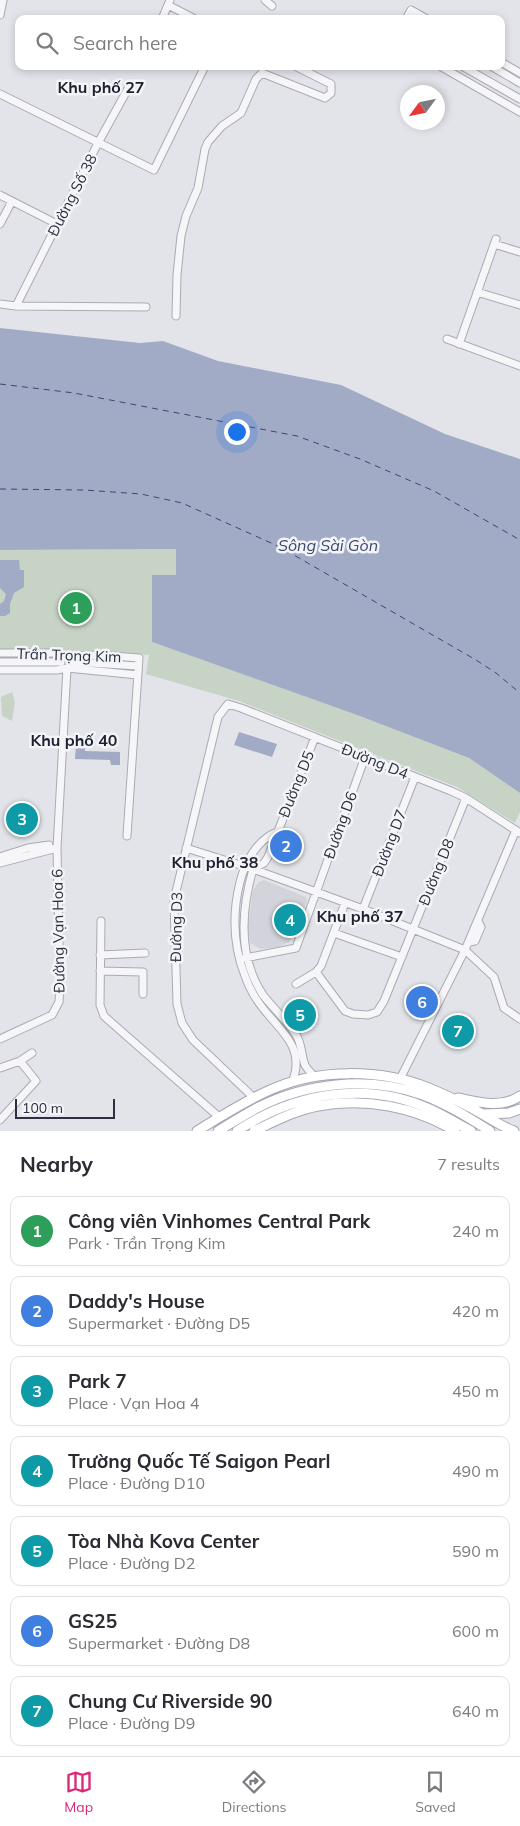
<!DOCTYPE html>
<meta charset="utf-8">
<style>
body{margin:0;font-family:Mulish,sans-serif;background:#f2f2f3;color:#2b2b33}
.compass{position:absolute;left:400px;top:85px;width:45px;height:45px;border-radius:50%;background:#fff;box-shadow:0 2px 8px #0003;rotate:237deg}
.scale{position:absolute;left:15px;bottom:12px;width:100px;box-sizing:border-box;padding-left:5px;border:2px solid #2d2f40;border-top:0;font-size:14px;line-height:18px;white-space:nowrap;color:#2d2f40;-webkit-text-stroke:4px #f3f4f7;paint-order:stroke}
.you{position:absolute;left:236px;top:431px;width:18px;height:18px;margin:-12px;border:4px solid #fff;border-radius:50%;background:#1a73e8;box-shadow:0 0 0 8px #1a73e833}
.badge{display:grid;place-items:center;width:32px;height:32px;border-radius:50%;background:#db2777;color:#fff;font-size:16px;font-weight:700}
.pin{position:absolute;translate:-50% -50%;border:2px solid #fff;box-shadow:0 1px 5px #0006}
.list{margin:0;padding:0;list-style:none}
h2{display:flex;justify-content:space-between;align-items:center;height:65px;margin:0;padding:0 20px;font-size:21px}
h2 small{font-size:16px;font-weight:400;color:#7c7c81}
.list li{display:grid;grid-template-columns:32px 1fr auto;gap:15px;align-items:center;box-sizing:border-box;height:70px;margin:0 10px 10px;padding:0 10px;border:1px solid #e1e1e2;border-radius:10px}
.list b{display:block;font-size:19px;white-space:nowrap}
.list p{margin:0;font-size:16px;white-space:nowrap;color:#7c7c81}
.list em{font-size:16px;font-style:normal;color:#7c7c81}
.icon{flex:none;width:28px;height:28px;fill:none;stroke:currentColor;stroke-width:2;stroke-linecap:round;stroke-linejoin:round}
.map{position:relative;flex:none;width:520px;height:1131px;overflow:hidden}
.search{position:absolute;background:#fff;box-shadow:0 2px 8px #0003;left:15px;right:15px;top:15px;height:55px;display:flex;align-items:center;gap:12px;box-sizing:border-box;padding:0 18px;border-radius:10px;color:#7c7c81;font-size:19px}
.sheet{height:625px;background:#fff}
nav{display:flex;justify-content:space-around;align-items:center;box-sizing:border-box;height:70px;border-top:1px solid #e1e1e2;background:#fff;font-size:14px;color:#7c7c81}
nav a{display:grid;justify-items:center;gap:2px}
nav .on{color:#db2777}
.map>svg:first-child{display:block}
.built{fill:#d2d3db}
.green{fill:#c6d3c5}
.water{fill:#a2abc6}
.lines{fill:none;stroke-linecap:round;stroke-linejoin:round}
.ferry{stroke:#3b4770;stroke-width:1;stroke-dasharray:6 5;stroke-linecap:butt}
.minor-casing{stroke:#a9aab4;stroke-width:9}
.major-casing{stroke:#a4a7b4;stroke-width:11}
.minor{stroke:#f6f6f8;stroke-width:7}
.major{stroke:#fff;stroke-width:9}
.labels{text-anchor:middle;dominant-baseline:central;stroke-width:5;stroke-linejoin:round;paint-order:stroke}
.street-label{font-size:15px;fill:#2d2f40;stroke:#f3f4f7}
.neighbourhood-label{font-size:16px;font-weight:bold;fill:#1f2131;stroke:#f3f4f7}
.water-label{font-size:16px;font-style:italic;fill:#3b4770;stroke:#f3f4f7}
</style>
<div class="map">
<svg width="520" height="1131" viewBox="0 0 520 1131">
<rect width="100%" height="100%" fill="#e3e4ea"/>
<path class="built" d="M264 880 306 897 307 902 289 942 278 947 261 949 250 943 248 926 253 890 259 882Z"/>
<path class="green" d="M176 549V575H152V642L357 715 469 758 520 793V812L515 823 457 787 393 762 239 701 146 674 149 655 79 651 0 650V550Z
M12 692 15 703 12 721 2 716 1 697Z"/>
<path class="water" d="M0 328 140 343 163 341 218 361 341 385 445 434 520 459V793L469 758 357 715 152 642V575H176V549L0 550Z
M0 560H19L20 570H24V587L14 593 10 604V613L5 616H0V604L4 601 6 594 0 588Z
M239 732 277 744 272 757 234 745Z
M76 744H85V751L120 752V765H111L110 760 75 759Z"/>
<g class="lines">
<path class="ferry" d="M0 384 74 393 297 436 360 459 434 491 520 540
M0 489 84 490 141 494 182 503 280 547 476 660 496 673 520 693"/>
<defs>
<path id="minor" d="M265 0 272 6
M168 5 195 19
M0 15 3 0
M162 19 170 0
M406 19 411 10 427 19
M501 62 520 73
M440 66 520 112
M462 66 520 99
M491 66 520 83
M0 94 154 170 205 66
M0 195 57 224
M0 224 12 201
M494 244 520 252
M477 292 520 305
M0 304 16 306 146 307
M16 306 98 143 130 85
M176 316 177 275 181 236 186 216 198 188 205 149 208 142 222 126 241 113 256 79 262 73 325 98 331 93V84L295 66
M447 339 520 366
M459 344 496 239
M0 653H58L68 656 100 655 139 658 127 836
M0 662H61
M74 662 138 666
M0 670H57L67 668 138 675
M277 832C257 840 245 862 240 882 232 914 233 945 245 976 248 984 252 993 257 1000 274 1027 308 1044 292 1082
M186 848 253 869 363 909 465 950 494 977 504 1008 520 1019
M0 857 28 848 49 845
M0 863 57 848
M363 909 415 777
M101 921 100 1005 104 1016 219 1117
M334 933 402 957
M469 942 475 941 481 927 478 921
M100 955 145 953
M245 958 296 948 365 757
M100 971 143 972V994
M316 972 345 1011 353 1014 368 1015 377 1012 384 1001 466 798
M296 984 316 972 321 966 345 903
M0 1039 52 1015 59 1002 60 986 57 848 67 668
M0 1068 20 1061 32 1053
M315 1077C312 1074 307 1069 305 1065 301 1055 302 1042 295 1033 285 1019 273 1008 263 995 238 957 241 911 253 869L264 863 268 857 315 737
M400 1079 465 950 516 830
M254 1098 193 1040 182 1023 177 1004 174 900 218 717 228 704 241 708 451 791 466 798 520 833
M0 1120 36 1081 20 1061"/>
<path id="major" d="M458 1098C478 1102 501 1109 520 1096
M484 1114 509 1113 520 1109
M197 1131C221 1116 245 1101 270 1090 318 1068 381 1069 429 1088 448 1096 467 1105 484 1115 494 1121 503 1127 514 1131
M218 1131C231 1123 244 1115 257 1108 307 1082 370 1076 423 1095 447 1104 469 1118 490 1131
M237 1131C294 1093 366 1080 430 1109 444 1115 457 1124 471 1131
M254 1131C275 1121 296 1110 318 1106 365 1097 415 1107 455 1131"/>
</defs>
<use href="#minor" class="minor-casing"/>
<use href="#major" class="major-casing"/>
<use href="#minor" class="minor"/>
<use href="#major" class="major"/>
</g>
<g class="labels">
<g class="street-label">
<text transform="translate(72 195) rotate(-63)">Đường Số 38</text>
<text transform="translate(69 655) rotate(2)">Trần Trọng Kim</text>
<text transform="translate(375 761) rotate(22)">Đường D4</text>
<text transform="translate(296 784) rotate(-68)">Đường D5</text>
<text transform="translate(340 825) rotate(-70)">Đường D6</text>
<text transform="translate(389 843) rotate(-69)">Đường D7</text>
<text transform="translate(436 872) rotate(-68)">Đường D8</text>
<text transform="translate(176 927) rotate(-89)">Đường D3</text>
<text transform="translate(58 931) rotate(-91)">Đường Vạn Hoa 6</text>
</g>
<g class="neighbourhood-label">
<text x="101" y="87">Khu phố 27</text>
<text x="74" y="740">Khu phố 40</text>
<text x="215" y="862">Khu phố 38</text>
<text x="360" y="916">Khu phố 37</text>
</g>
<g class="water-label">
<text x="328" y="545">Sông Sài Gòn</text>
</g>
</g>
</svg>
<svg class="compass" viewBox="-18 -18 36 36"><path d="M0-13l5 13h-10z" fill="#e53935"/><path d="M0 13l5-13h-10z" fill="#7c7c81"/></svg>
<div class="scale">100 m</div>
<div class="you"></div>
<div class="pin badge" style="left:76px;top:608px;background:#2e9e5b">1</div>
<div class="pin badge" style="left:286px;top:846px;background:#3f7fe0">2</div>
<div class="pin badge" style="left:22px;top:819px;background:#0f9aa8">3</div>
<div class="pin badge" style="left:290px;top:920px;background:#0f9aa8">4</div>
<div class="pin badge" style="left:300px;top:1015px;background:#0f9aa8">5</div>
<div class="pin badge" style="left:422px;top:1002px;background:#3f7fe0">6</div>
<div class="pin badge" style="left:458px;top:1031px;background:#0f9aa8">7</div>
<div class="search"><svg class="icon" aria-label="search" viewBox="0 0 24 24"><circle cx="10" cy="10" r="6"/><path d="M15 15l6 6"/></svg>Search here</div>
</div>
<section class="sheet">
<h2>Nearby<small>7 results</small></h2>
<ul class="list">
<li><span class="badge" style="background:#2e9e5b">1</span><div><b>Công viên Vinhomes Central Park</b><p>Park · Trần Trọng Kim</p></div><em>240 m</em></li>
<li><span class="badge" style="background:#3f7fe0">2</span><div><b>Daddy's House</b><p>Supermarket · Đường D5</p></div><em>420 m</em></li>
<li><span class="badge" style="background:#0f9aa8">3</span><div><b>Park 7</b><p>Place · Vạn Hoa 4</p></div><em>450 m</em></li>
<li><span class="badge" style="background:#0f9aa8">4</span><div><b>Trường Quốc Tế Saigon Pearl</b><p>Place · Đường D10</p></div><em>490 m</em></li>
<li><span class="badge" style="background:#0f9aa8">5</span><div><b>Tòa Nhà Kova Center</b><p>Place · Đường D2</p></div><em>590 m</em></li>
<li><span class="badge" style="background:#3f7fe0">6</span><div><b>GS25</b><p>Supermarket · Đường D8</p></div><em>600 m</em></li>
<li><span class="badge" style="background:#0f9aa8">7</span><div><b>Chung Cư Riverside 90</b><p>Place · Đường D9</p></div><em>640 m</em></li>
</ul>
</section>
<nav>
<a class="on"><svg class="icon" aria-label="map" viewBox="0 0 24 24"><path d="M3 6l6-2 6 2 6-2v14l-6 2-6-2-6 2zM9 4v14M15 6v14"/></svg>Map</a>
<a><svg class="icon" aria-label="directions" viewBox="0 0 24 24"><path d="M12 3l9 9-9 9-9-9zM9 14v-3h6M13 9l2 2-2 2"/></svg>Directions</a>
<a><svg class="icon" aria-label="saved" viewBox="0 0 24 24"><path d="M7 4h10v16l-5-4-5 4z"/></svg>Saved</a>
</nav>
